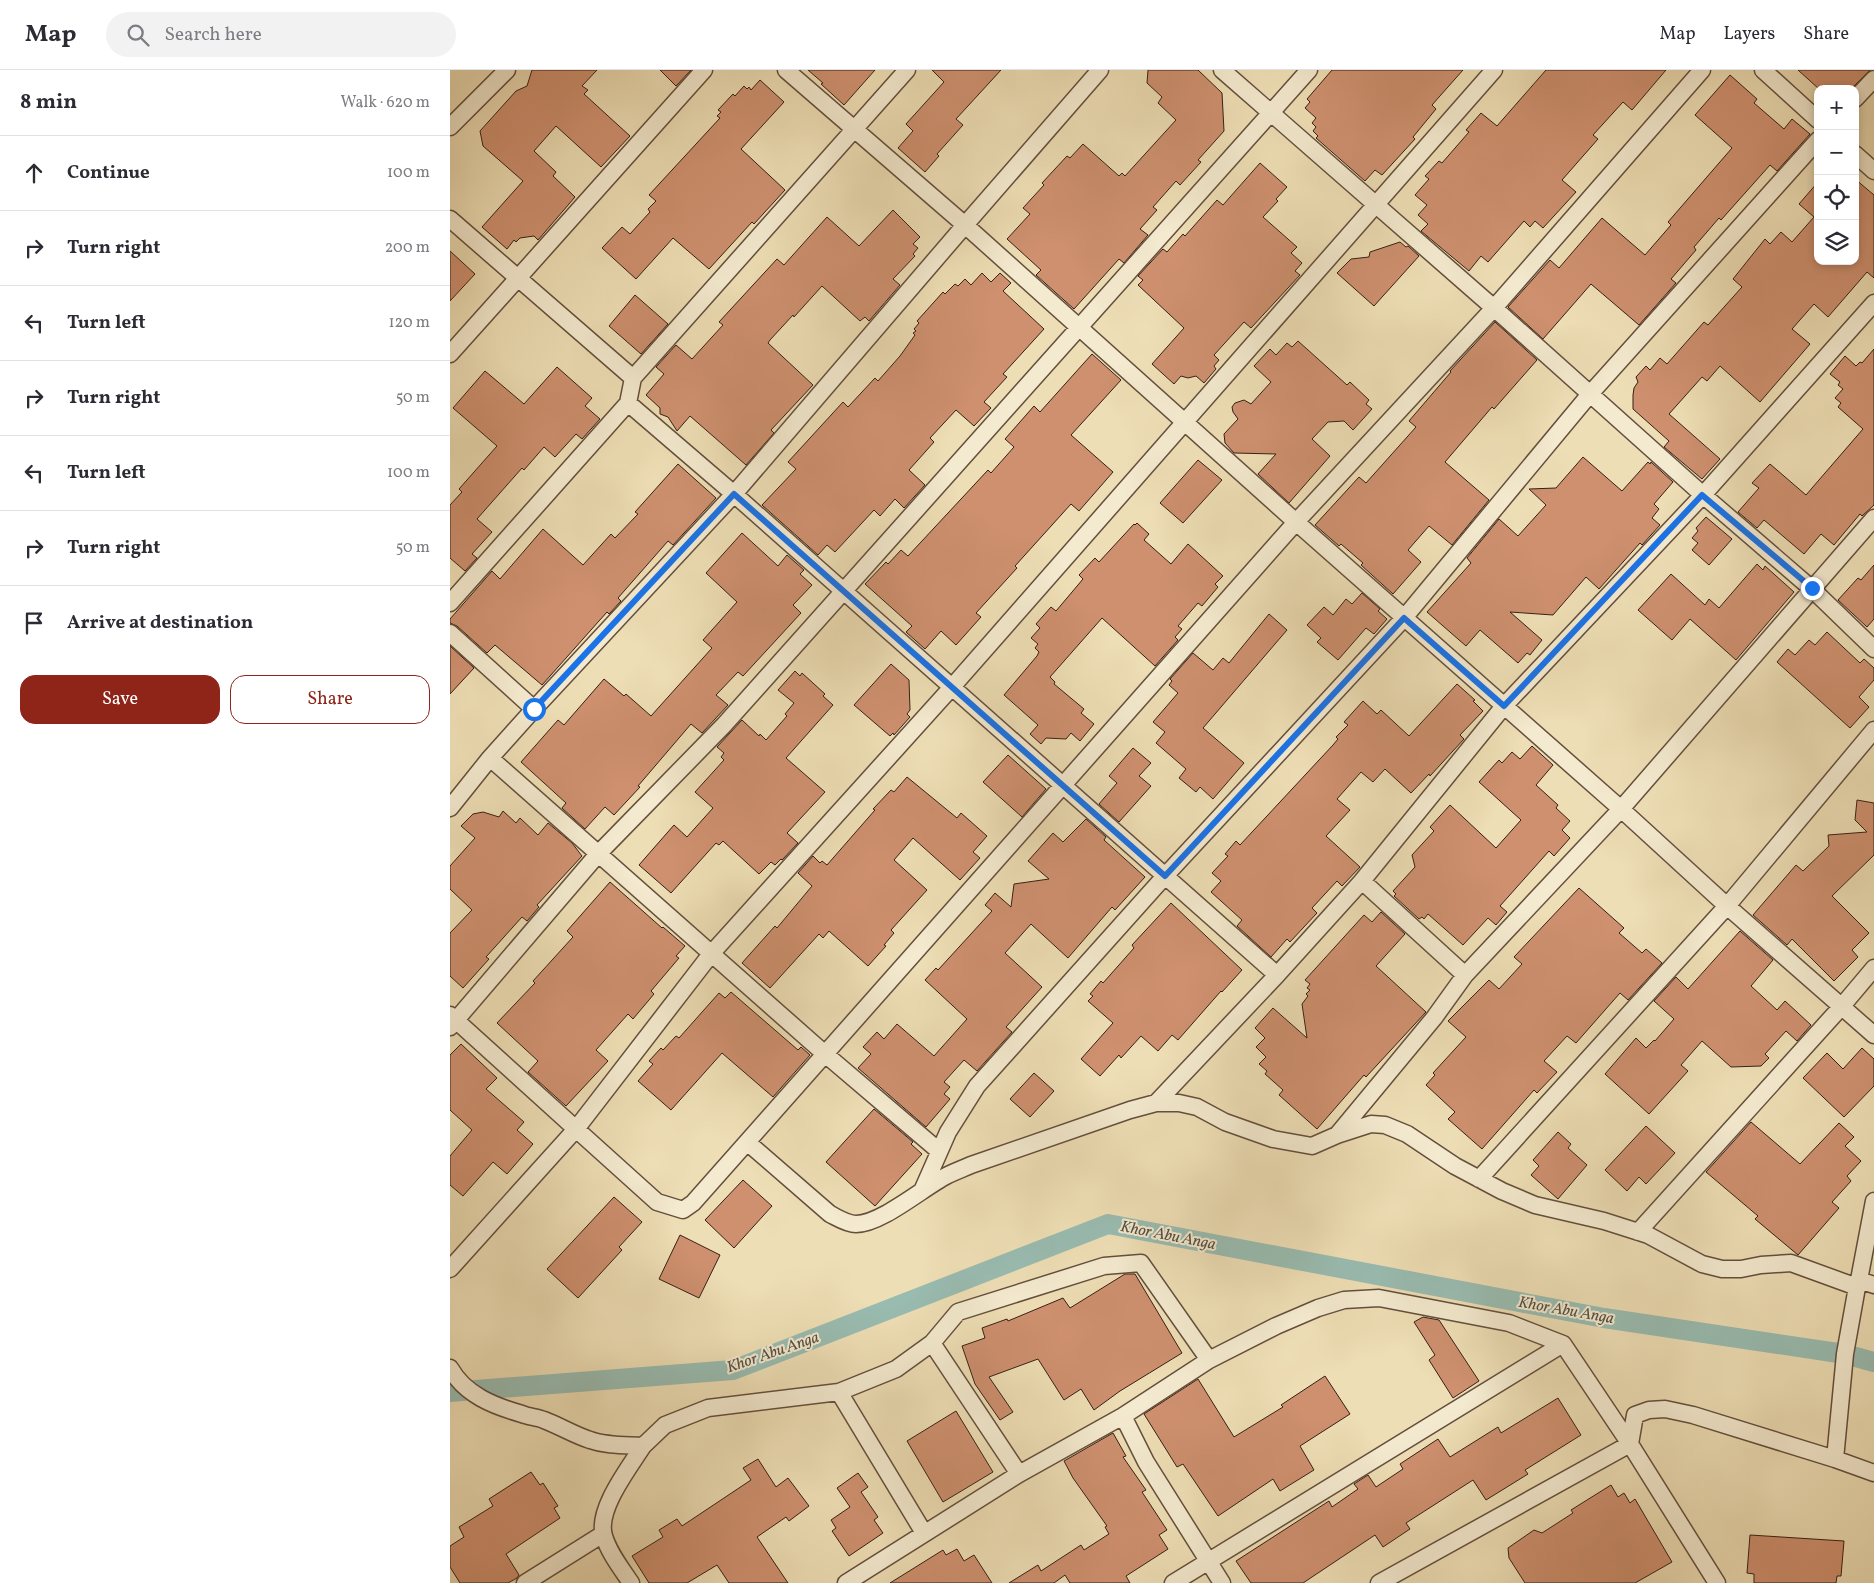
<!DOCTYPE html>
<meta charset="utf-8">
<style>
body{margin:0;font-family:Vollkorn,serif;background:#f2f2f3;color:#2b2b33}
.controls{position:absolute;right:15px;top:15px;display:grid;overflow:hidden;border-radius:10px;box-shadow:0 2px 8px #0003}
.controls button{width:45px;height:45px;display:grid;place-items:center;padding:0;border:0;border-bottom:1px solid #e1e1e2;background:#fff;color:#2b2b33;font:25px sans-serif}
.stop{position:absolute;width:15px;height:15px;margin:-11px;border:4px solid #1a73e8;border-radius:50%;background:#fff}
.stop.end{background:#1a73e8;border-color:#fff;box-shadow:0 1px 5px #0008}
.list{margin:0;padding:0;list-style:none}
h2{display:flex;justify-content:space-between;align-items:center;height:65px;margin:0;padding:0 20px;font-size:21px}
h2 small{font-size:16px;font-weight:400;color:#7c7c81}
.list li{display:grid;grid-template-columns:32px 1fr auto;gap:15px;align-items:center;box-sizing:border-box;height:75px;padding:0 20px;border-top:1px solid #e1e1e2}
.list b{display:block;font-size:19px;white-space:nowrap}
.list em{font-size:16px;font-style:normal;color:#7c7c81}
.actions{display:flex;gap:10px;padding:15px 20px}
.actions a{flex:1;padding:11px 0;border:1px solid #8f2418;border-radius:15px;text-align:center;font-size:18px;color:#8f2418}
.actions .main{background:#8f2418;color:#fff}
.icon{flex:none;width:28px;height:28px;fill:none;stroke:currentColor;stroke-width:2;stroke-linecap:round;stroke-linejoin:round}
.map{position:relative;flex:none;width:1424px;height:1513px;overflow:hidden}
header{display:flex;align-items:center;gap:30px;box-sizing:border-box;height:70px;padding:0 25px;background:#fff;border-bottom:1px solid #e1e1e2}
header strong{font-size:24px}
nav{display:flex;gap:28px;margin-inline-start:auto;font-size:18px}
.search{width:350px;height:45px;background:#f2f2f3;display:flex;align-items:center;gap:12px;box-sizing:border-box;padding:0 18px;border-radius:28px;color:#7c7c81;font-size:19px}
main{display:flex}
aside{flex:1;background:#fff}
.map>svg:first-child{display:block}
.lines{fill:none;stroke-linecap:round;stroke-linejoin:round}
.canal{stroke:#99bcb1;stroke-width:20}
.building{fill:#ce906f;stroke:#361f15}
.minor-casing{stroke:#644f3d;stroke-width:19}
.minor{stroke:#f4eacf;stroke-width:16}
.route{stroke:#1a73e8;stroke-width:6}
.labels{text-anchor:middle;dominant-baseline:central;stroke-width:4;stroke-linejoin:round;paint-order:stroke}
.water-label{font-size:16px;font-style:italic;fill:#544e44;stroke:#f4eacf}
</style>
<header>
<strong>Map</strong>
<div class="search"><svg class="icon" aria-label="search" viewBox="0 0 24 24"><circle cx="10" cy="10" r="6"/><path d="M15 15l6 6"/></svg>Search here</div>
<nav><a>Map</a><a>Layers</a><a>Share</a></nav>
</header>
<main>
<aside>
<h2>8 min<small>Walk · 620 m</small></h2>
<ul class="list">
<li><svg class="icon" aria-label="ahead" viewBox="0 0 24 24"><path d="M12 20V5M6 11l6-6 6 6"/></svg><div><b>Continue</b></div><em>100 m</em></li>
<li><svg class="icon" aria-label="right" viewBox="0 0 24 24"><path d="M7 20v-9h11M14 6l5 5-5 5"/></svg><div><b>Turn right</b></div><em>200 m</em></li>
<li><svg class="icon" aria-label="left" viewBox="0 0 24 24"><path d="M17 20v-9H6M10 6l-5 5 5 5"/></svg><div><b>Turn left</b></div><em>120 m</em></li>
<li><svg class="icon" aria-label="right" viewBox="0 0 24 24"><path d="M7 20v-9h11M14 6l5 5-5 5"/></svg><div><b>Turn right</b></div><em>50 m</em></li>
<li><svg class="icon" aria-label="left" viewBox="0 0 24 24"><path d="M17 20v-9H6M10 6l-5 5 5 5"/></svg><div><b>Turn left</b></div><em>100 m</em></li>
<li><svg class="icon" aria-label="right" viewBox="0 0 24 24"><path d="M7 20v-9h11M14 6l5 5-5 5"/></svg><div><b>Turn right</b></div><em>50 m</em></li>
<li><svg class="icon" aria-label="arrive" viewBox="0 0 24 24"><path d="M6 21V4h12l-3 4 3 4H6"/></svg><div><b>Arrive at destination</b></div></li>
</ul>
<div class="actions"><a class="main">Save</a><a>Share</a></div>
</aside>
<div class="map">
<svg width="1424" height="1513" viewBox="0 0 1424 1513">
<rect width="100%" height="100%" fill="#eedeb5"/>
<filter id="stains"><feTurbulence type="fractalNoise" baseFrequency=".004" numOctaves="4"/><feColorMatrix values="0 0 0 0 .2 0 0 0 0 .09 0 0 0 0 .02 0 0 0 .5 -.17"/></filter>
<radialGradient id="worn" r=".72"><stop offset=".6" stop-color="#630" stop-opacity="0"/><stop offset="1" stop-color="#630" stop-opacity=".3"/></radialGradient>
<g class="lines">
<path class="canal" d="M0 1322 283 1300 658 1154 1154 1248 1395 1284 1424 1292"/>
</g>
<path class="building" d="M82 0H147L132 16 138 20 134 24 180 66 151 97 106 56 84 81 106 102 103 106 125 127 88 170 84 166 70 168 66 172 64 170 57 179 32 157 73 111 33 76 30 61 66 21 77 16Z
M210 0H241L226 16Z
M358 0H425L394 35 371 14 373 13Z
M482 0H551L506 49 513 55 487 84 489 86 475 102 448 78 463 61 456 54 494 12Z
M698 0H748L772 23 774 61 748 90 751 92 730 115 726 111 703 137 707 140 690 159 698 165 674 193 669 189 624 239 586 205 591 200 557 169 580 144 573 138 594 115 592 113 617 86 620 88 633 74 669 106 672 103 675 106 726 50 708 33 712 27 697 13Z
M882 0H1013L982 35 986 39 963 67 965 69 932 105 925 100 915 111 866 68 868 66 863 61 866 57 862 53 866 48 855 38 860 32 857 29Z
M1096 0H1216L1182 40 1173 32 1143 65 1148 69 1112 110 1126 122 1093 158 1085 151 1080 157 1074 151 1038 192 1031 186 1019 201 971 161 978 154 968 145 977 135 965 125 979 109 975 106 989 91 992 93 1019 62 1016 60 1031 43 1047 56Z
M1348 0H1420L1401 19H1369Z
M1280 5 1307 29 1304 33 1334 59 1342 49 1360 64 1327 101 1320 95 1271 150 1269 148 1244 177 1246 180 1221 209 1226 213 1189 255 1141 214 1093 269 1058 237 1100 190 1109 198 1152 148 1195 185 1221 155 1218 152 1282 78 1245 45Z
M310 10 334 32 291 79 335 120 304 154 302 152 259 199 223 168 186 209 152 178 172 157 180 164 200 142 198 139 206 131 199 125 270 48 267 46 271 42 268 40 283 24 285 26 294 16 297 19 299 17 301 20Z
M810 93 837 117 826 129 828 131 813 147 847 177 841 183 852 193 845 201 850 205 801 258 794 252 764 285 769 290 764 296 766 299 754 313 746 306 738 308 731 306 724 314 702 294 734 258 688 215 693 210 688 206 713 179 717 182 733 164 735 166 767 130 773 135Z
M1405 109 1424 125V208L1417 202 1378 247 1364 234 1342 259 1360 274 1310 332 1270 296 1257 311 1252 307 1219 344 1270 389 1252 409 1214 377 1219 371 1183 339V325L1184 318 1188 312 1186 307 1196 296 1200 300 1210 288 1217 294 1254 252 1258 255 1292 217 1283 209 1315 169 1320 174 1331 162 1342 172 1364 147 1349 134 1368 112V191H1405Z
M443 140 470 167 463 174 468 178 463 184 465 186 443 209 450 215 419 251 415 247 410 251 372 216 344 247 343 245 320 270 318 273 363 315 321 360 324 363 296 395 240 346 227 361 218 347 210 344V338L196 325 214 304 206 297 226 275 242 289 273 255 269 252 327 189 334 195 377 147 409 176Z
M950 172 956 177 958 176 969 186 924 236 887 203 901 189 919 187 920 182Z
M0 181 25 204 0 231Z
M532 203 541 212 550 203 561 213 553 221 594 259 553 304 557 307 534 332 541 338 524 356 506 340 480 368 484 372 459 400 475 415 454 438 445 429 430 446 424 440 385 482 377 475 368 485 312 435 346 399 338 392 393 332 398 337 425 308 428 311 450 286 465 265 463 263 466 261 464 259 469 253 467 251 493 222 495 224 505 214 508 216 515 209 521 215Z
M185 225 218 254 191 284 159 256Z
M1045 252 1087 290 1044 339 1042 337 995 392 1039 430 1002 475 979 456 958 480 971 492 943 524 911 495 913 493 891 474 889 476 865 455 909 407 916 413 966 357 959 351 1001 302 1000 301Z
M848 271 897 315 900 312 919 330 916 334 922 339 903 360 894 351 878 352 862 369 880 386 839 433 808 404 826 384 784 383 775 373 774 364 788 349 783 342 782 337 785 333 794 330 801 334 821 312 804 296 820 279 826 285 837 273 842 277Z
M1424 279V435L1412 446 1410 444 1384 475 1371 464 1354 484 1314 450 1307 458 1288 442 1309 418 1302 413 1320 394 1356 425 1413 359 1388 337 1391 333 1385 328 1393 319 1388 315 1390 312 1380 304 1395 286 1406 296 1410 292 1412 293Z
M642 284 671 310 621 365 663 402 629 441 621 434 565 496 567 498 526 543 531 547 506 575 491 561 475 579 456 562 462 556 415 514 436 492 438 494 451 480 458 486 538 400 541 403 564 377 555 369 584 336 590 342Z
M107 297 142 328 135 336 150 349 132 369 126 364 105 387 94 377 74 400 72 398 27 449 42 462 22 484 27 488 15 501 0 488V435L12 422 9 419 47 376 3 338 35 301 74 334Z
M1133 387 1172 421 1198 392 1200 394 1201 392 1223 412 1204 434 1209 439 1202 448 1210 455 1192 475 1190 473 1149 519 1136 507 1103 545 1060 542 1092 570 1080 585 1077 583 1068 593 1030 560 1016 576 977 542 1021 493 1017 488 1049 449 1068 466 1096 435 1079 419 1106 418Z
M748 390 772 410 733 453 710 433Z
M228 394 266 428 223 475 218 471 168 528 171 531 159 544 157 542 92 615 45 575 37 583 7 556 0 553V549L42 501 50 509 93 459 133 495 161 464 165 468 188 444 185 442Z
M1256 447 1282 469 1259 495 1242 480 1248 473 1242 468 1248 461 1246 458Z
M687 453 699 464 694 470 721 494 738 474 773 506 765 514 768 517 752 536 748 533 728 556 732 559 725 567 728 570 705 596 652 548 600 607 605 612 604 614 634 639 631 643 644 654 630 671 621 663 616 669 596 668 591 674 580 664 588 655 554 625 587 586 589 582 585 578 588 574 581 568 590 558 586 554 601 537 606 541 633 509 629 505 645 488 649 492 684 454 685 455Z
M292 463 328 496 337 485 354 500 350 504 362 515 343 535 351 543 293 606 288 602 266 625 278 635 252 663 241 654 188 716 190 717 164 745 155 737 135 759 112 738 116 733 71 692 108 650 114 655 154 609 174 626 176 624 201 646 262 578 253 570 287 532 256 503Z
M1307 494 1313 500 1315 496 1344 522 1286 590 1240 549 1222 570 1188 540 1221 504 1255 535 1259 529 1269 538Z
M1424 495V549L1417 557 1388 530 1408 508 1411 510Z
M912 523 930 539 928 541 937 549 924 564 916 558 888 590 867 572 871 568 857 555 874 537 883 545 896 529 902 534Z
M819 544 837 560 753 658 794 693 763 729 750 717 746 722 729 708 736 699 706 673 715 662 703 652 728 623 719 615 722 611 720 609 743 583 763 600 773 588 779 593Z
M1377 562 1410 593 1414 589 1424 598V610L1409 627 1419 637 1400 658 1327 592 1338 579 1345 585 1359 570 1365 575Z
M0 576 24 598 0 624Z
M441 594 459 610 460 640 457 644 460 647 444 665 443 663 440 666 404 635Z
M345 601 350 606 352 603 375 624 373 626 383 635 336 688 375 722 337 763 348 773 332 790 331 789 325 795 321 792 309 804 273 771 269 775 266 773 221 823 189 795 224 755 237 767 263 738 245 722 274 690 271 687 274 683 267 677 292 650 309 666 310 664 316 670 337 646 335 644 344 633 328 620Z
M1007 614 1025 630 1023 631 1033 641 1010 665 1014 669 980 706 979 704 961 723 935 699 923 712 911 702 887 729 900 740 876 766 910 797 892 816 887 811 862 838 867 843 840 872 837 869 821 887 787 856 792 850 761 822 771 811 762 803 778 786 775 784 786 771 790 775 883 675 888 669 886 667 898 655 894 652 913 631 927 644 931 640 959 666Z
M1082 676 1103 695 1086 715 1108 735 1106 738 1120 751 1112 760 1120 768 1104 786 1099 781 1050 836 1057 842 1046 855 1038 848 1013 875 978 844 974 849 972 847 969 849 944 826 946 824 943 821 965 797 962 785 984 761 980 757 1000 735 1046 778 1071 750 1029 712 1049 690 1052 693 1062 682 1070 689Z
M683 678 701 693 689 706 701 716 669 752 649 734 667 713 659 706Z
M558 685 596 719 572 747 533 712Z
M457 707 507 748 511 743 537 766 523 782 530 788 510 810 463 768 444 790 477 820 441 860 444 863 434 875 436 876 418 896 379 861 373 868 369 864 320 918 292 893 325 856 327 858 362 816 348 803 363 786 370 793 372 791 377 795 425 740 423 739 441 720 444 722Z
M1407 730 1424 733V785L1382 826 1419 863 1402 880 1408 887 1384 911 1342 869 1337 875 1303 845 1346 795 1353 801 1379 776 1378 765 1417 762 1405 750Z
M53 741 66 753 70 748 88 765 98 753 122 773 132 786 87 835 89 837 77 851 72 847 36 887 39 889 13 918 0 906V863L22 840 0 819V796L25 768 11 756 23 744 33 742 49 747Z
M636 749 656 767 654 770 695 807 665 840 662 837 618 888 581 854 555 883 592 917 556 957 562 962 527 1001 514 990 494 1012 500 1017 494 1024 500 1029 476 1057 408 998 421 984 413 977 427 962 434 969 447 954 484 986 517 949 475 910 486 898 488 900 542 841 535 835 545 823 561 837 564 814 599 809 578 791 603 763 613 772Z
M160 812 212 858 213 857 235 876 226 886 229 888 201 921 204 924 183 949 178 944 146 980 158 991 116 1036 78 1002 88 991 47 953 85 913 83 911 123 867 117 861Z
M1129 818 1174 858 1169 863 1192 883 1196 879 1212 893 1178 930 1170 923 1126 973 1117 966 1094 991 1107 1002 1087 1023 1084 1020 1032 1079 998 1049 1005 1042 976 1015 985 1005 983 1003 1016 967 998 951 1039 910 1049 919 1072 894 1064 887Z
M721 833 792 900 772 922 771 921 728 970 722 965 708 981 691 966 671 988 669 985 650 1006 631 989 663 953 638 931 643 926 640 924 651 911 653 913 684 878 682 875Z
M931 842 955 864 926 896 976 942 916 1007 914 1005 867 1059 829 1025 833 1020 815 1004 817 1001 809 994 816 987 806 977 815 968 805 958 823 938 857 968 852 934 858 926 856 924 860 920 857 918 860 914 855 910 914 845 922 852Z
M1290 861 1323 890 1301 916 1327 940 1335 931 1361 955 1347 971 1336 961 1315 984 1319 988 1311 996 1281 997 1252 971 1231 995 1238 1001 1199 1044 1155 1004 1186 968 1196 978 1204 970 1205 971 1224 949 1204 931 1226 907 1238 919Z
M281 922 348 980 351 977 360 985 323 1027 272 983 221 1040 188 1011 203 994 199 991 211 978 213 980 226 966 229 968 269 923 275 928Z
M11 974 47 1008 36 1019 74 1052 67 1060 83 1074 57 1104 43 1092 13 1126 0 1115V1086L22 1060 0 1040V985Z
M1412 978 1424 989V1016L1394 1047 1353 1008 1377 983 1393 999Z
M584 1003 604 1021 580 1047 560 1029Z
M424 1039 463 1072 461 1074 472 1084 425 1136 376 1092Z
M1301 1052 1350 1094 1389 1053 1404 1067 1395 1076 1411 1091 1397 1106 1401 1111 1382 1132 1389 1138 1348 1185 1305 1149 1308 1146 1256 1102Z
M1196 1056 1225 1083 1196 1114 1189 1107 1177 1121 1155 1100Z
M1108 1062 1121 1074 1118 1078 1137 1095 1108 1129 1081 1105 1089 1096 1083 1090Z
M293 1110 322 1136 284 1178 255 1150Z
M164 1127 192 1152 169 1177 172 1180 128 1228 97 1199Z
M230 1165 270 1185 249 1228 209 1209Z
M675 1204H685L732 1283 670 1321 644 1340 631 1319 614 1330 588 1289 539 1307 563 1342 550 1350 525 1314 512 1276 535 1268 532 1258 557 1249 558 1251 613 1228 620 1238Z
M973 1247 989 1250 1029 1311 1003 1328 979 1290 985 1285 964 1252Z
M875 1306 900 1344 850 1376 864 1400 830 1421 823 1409 768 1446 733 1394 727 1397 694 1344 748 1309 784 1367 833 1337 831 1335Z
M1108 1328 1131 1365 1075 1400 1078 1404 1036 1430 1023 1410 956 1453 960 1459 933 1477 925 1465 853 1513H801L786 1491 879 1431 882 1437 908 1419 904 1414 918 1405 926 1417 953 1399 950 1394 988 1369 1000 1387 1048 1357 1051 1363Z
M506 1341 543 1402 493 1432 457 1371Z
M663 1363 676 1386 673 1387 696 1420 692 1422 717 1460 709 1465 718 1479 676 1506 680 1513H620L615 1505 604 1513H559L588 1495 591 1501 631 1475 634 1480 659 1464 655 1457 657 1456 623 1408 614 1391Z
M308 1389 326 1417 338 1408 359 1436 339 1451 336 1447 307 1467 338 1513H279L267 1495 237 1513H199L182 1486 213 1467 209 1460 227 1449 232 1456 301 1410 293 1398Z
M81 1402 90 1415 93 1413 108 1436 104 1438 110 1448 56 1484 69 1505 67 1508 58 1513H10L0 1497V1476L14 1467 9 1457 43 1436 39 1429Z
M408 1403 418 1417 411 1422 428 1447 424 1450 433 1463 399 1486 382 1461 386 1458 381 1450 400 1437 387 1418Z
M1161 1415 1168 1427 1174 1423 1180 1433 1185 1429 1222 1492 1185 1513H1075L1059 1488 1058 1478 1084 1460 1092 1463 1123 1443 1121 1440Z
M1300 1465 1394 1471 1391 1506H1387L1386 1513H1304V1504L1297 1503Z
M507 1479 514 1491 524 1485 542 1513H440L493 1480 496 1485Z"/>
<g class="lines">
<defs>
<path id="minor" d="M336 0 515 155 846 452 1171 739 1277 836 1424 965
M772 0 1044 238 1253 425 1362 519 1424 579
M1313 0 1368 50
M1405 29 1424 9
M0 57 57 0
M1405 84 1424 101
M0 149 183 308
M0 284 254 0
M178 333 284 424 827 905
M0 533 178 333 183 308 457 0
M0 563 84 639
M40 688 375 984 489 1081
M0 738 40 688 84 639 284 424 515 155 650 0
M912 811 1015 905
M0 945 126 1059 261 884 502 617 1044 0
M0 957 148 784 274 655 859 0
M706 1033 827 905 912 811 1054 636 1253 425 1424 233
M887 1065 984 948 1015 905 1171 739 1424 448
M297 1072 380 1144C388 1148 397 1154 406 1154 431 1154 473 1118 496 1106 504 1102 512 1099 521 1095L680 1040 706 1033H729L747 1037 775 1052 823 1069 862 1076 887 1065 921 1054 935 1055 957 1064 1005 1096 1052 1121 1085 1135 1154 1151 1198 1165 1252 1194 1272 1199H1291L1311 1195 1341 1193 1407 1217
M1029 1109 1277 836 1424 660
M472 1121 498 1062 527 1016 715 806 954 548 1140 324 1368 70
M1188 1162 1392 936 1424 898
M0 1199 126 1059 207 1132 233 1140 243 1133 846 452 1044 238 1252 0
M1409 1210 1424 1131
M482 1273 569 1404
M0 1298C15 1325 44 1336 72 1344 79 1347 87 1347 94 1350 110 1356 124 1365 140 1370 157 1376 175 1375 193 1376L215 1355 258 1338 389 1322 446 1299 482 1273 508 1242 654 1196 691 1193 759 1290
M389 1322 474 1463
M673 1346 696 1392 772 1513
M1385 1389 1395 1284 1407 1217 1409 1210 1424 1215
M75 1513 153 1464
M181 1513C171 1498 159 1483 154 1466 146 1440 179 1398 193 1376
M396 1513 569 1404 673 1346 759 1290 826 1256 868 1238 894 1230 929 1228 1059 1253 1113 1274 1180 1374 1267 1513
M723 1513 1113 1274
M929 1513 1180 1374 1185 1345 1199 1340 1215 1339 1243 1345 1385 1389 1424 1403"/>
</defs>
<use href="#minor" class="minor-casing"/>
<use href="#minor" class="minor"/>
</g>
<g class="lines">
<path class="route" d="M84 639 284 424 715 806 954 548 1054 636 1252 425 1362 518"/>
</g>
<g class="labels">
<g class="water-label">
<text transform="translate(718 1166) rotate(11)">Khor Abu Anga</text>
<text transform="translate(1116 1241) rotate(10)">Khor Abu Anga</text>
<text transform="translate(323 1283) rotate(-19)">Khor Abu Anga</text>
</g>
</g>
<rect width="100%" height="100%" filter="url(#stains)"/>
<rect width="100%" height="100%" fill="url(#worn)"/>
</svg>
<div class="controls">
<button>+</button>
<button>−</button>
<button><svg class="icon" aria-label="locate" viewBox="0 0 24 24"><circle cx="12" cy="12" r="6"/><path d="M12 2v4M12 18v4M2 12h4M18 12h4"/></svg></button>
<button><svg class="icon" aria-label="layers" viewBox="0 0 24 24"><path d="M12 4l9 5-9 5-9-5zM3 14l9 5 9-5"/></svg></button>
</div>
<div class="stop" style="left:84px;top:639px"></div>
<div class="stop end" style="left:1362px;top:518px"></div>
</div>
</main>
